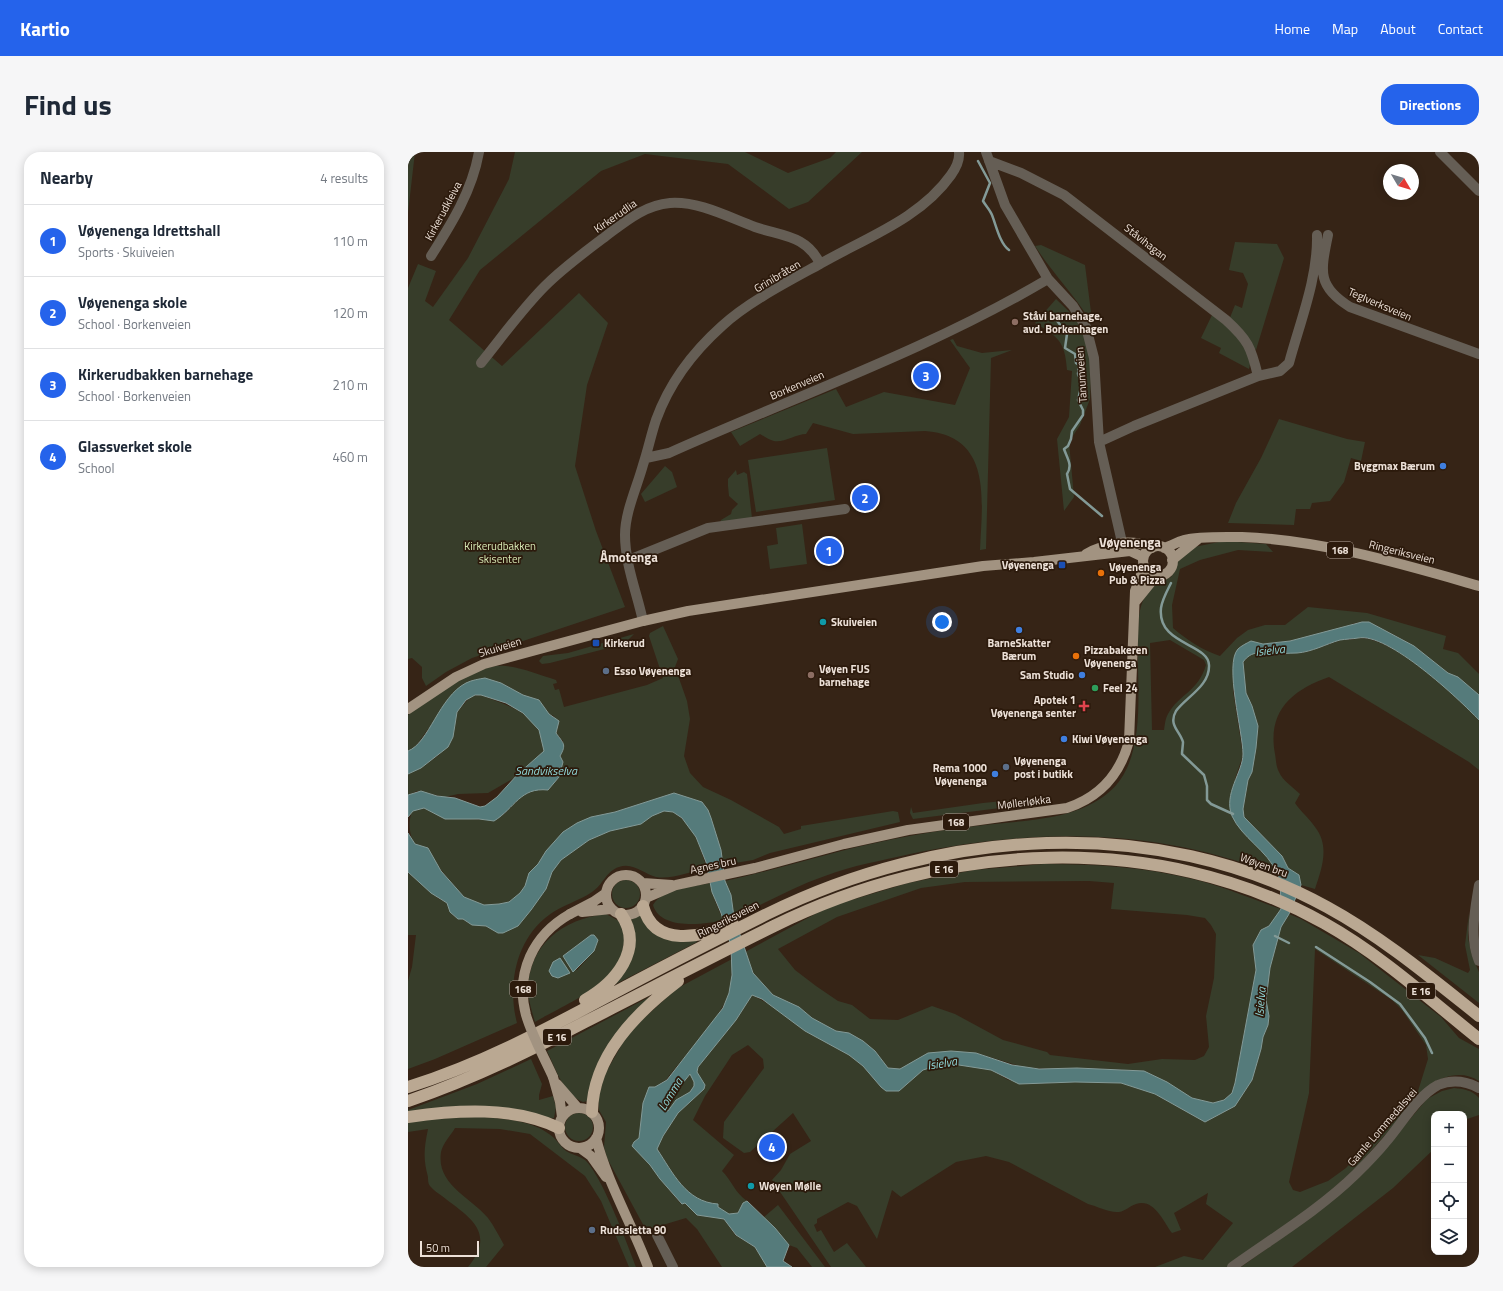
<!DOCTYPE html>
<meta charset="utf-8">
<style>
body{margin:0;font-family:"Titillium Web",sans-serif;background:#f6f6f7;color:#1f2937}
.controls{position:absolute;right:12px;bottom:12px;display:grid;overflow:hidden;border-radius:8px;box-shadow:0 2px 10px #0003}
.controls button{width:36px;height:36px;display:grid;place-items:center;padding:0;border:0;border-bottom:1px solid #e0e1e3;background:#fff;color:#1f2937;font:20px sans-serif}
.compass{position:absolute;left:975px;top:12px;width:36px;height:36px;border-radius:50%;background:#fff;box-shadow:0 2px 10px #0003;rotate:128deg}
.scale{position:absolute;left:12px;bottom:10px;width:59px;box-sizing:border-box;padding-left:4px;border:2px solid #ede1d8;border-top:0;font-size:11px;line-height:14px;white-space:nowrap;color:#ede1d8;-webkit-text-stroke:3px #2c1a0c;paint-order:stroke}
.you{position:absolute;left:534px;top:470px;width:14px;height:14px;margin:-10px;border:3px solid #fff;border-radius:50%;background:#1a73e8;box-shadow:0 0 0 6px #1a73e833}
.badge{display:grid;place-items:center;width:26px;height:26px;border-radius:50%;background:#2563eb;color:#fff;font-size:13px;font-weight:700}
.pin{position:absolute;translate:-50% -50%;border:2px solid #fff;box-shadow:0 1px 4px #0006}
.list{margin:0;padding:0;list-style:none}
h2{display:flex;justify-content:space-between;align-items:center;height:52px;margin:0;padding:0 16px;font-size:17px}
h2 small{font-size:13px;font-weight:400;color:#747a83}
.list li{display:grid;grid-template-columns:26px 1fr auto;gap:12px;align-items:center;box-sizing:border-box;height:72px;padding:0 16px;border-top:1px solid #e0e1e3}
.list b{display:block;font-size:15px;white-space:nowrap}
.list p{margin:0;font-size:13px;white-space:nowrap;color:#747a83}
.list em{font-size:13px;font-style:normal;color:#747a83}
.icon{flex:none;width:22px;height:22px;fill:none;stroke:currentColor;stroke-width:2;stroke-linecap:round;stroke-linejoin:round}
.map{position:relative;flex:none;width:1071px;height:1115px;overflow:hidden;border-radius:16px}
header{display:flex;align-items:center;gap:24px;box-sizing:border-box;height:56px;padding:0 20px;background:#2563eb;color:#fff}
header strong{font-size:19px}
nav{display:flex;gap:22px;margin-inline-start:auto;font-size:14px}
.intro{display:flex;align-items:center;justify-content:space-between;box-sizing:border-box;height:96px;padding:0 24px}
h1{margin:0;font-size:28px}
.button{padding:10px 18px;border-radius:16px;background:#2563eb;color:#fff;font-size:14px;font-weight:700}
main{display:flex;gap:24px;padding:0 24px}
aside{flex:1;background:#fff;border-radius:16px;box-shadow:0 2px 10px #0003}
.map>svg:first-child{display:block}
.green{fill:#373d2a;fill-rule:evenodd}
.water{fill:#557b7b;stroke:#839a97;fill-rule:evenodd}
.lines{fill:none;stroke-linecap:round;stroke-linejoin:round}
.stream{stroke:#839a97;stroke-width:2.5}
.minor{stroke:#655e55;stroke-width:10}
.major{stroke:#a29381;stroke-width:10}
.highway{stroke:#baa892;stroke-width:12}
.major-bridge{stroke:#a29381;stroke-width:10}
.education-dot{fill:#8d6e63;stroke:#2c1a0c;stroke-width:1.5}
.shop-dot{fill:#3f7fe0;stroke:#2c1a0c;stroke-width:1.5}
.transit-dot{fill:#1a4fb4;stroke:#2c1a0c;stroke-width:1.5}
.food-dot{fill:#e8710a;stroke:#2c1a0c;stroke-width:1.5}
.culture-dot{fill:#0f9aa8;stroke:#2c1a0c;stroke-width:1.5}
.service-dot{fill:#5c6f8a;stroke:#2c1a0c;stroke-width:1.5}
.leisure-dot{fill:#2e9e5b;stroke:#2c1a0c;stroke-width:1.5}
.health-dot{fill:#e0444e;stroke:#2c1a0c;stroke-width:1.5}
.labels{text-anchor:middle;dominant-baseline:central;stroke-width:3.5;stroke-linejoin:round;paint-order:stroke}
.shield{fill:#2c1a0c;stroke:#b3a59b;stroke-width:1}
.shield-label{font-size:10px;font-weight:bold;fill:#ede1d8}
.street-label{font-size:11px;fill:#ede1d8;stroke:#2c1a0c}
.poi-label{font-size:11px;font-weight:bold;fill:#ede1d8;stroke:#2c1a0c;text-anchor:start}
.park-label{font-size:11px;fill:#d7e9b5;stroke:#2c1a0c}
.water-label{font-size:12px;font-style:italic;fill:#90d8d9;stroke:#2c1a0c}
.quarter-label{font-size:13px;font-weight:bold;fill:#ede1d8;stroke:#2c1a0c}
</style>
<header>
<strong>Kartio</strong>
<nav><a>Home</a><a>Map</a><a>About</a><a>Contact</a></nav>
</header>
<div class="intro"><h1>Find us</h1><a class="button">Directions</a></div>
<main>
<aside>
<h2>Nearby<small>4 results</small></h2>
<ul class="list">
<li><span class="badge">1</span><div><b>Vøyenenga Idrettshall</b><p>Sports · Skuiveien</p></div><em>110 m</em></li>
<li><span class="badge">2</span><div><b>Vøyenenga skole</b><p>School · Borkenveien</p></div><em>120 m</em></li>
<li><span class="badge">3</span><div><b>Kirkerudbakken barnehage</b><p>School · Borkenveien</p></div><em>210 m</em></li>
<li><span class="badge">4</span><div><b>Glassverket skole</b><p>School</p></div><em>460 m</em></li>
</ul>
</aside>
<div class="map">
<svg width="1071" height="1115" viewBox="0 0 1071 1115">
<rect width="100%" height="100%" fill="#362416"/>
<path class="green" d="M0 0H7L0 61Z
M107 0H337L380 21 422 6 428 0H454L400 50 381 57 320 12 237 2 193 19 72 118 41 168 94 214 171 141 200 171 179 233 167 314 188 379 217 455 64 506 38 520 18 534 14 526V515L4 506 0 507V136L10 112 28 119 17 149 25 155 60 106 101 27Z
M827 90 869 92 876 106 848 198 821 168 827 153 834 156 840 132 835 121 821 118Z
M633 93 677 113 683 160 682 168C665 142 644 120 627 94Z
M648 147 673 171 684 203 682 247 672 273 661 290 666 345 656 359 649 287 661 265 664 219 659 218C657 190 651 185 627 171Z
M804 163C820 175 849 193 841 217L811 201 813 196 793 186Z
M545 187 549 194 574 201 604 198 583 206 578 397 572 398C574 349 585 284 517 279L445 282 405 271 398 282C387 282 373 293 363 288 359 287 356 284 352 282L332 294 323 280 428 237 438 255 476 240 547 253 562 216 542 188Z
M871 267 939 287 957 290 953 309 943 306 936 330 922 349 904 351 902 357H888L886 373 820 371 828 351 853 306Z
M419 296 427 348 348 360 340 308Z
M257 314 264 320 269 335 237 350 233 342Z
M328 318 329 323 336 320 339 322 344 366 312 371 313 368 323 362 324 358 330 352 321 344 320 334V327Z
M394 372 399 412 362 417 359 394 370 392 368 376Z
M816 389 858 392 865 400 830 398 792 408 772 417 764 453 765 476C779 488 794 498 812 504L829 486 840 478 857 473H877L900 455 959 461 1038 484 1035 497 1050 501 1071 522V543L1050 525 1040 521 1006 494 992 486 961 470 946 471 941 474 882 489 855 492 843 490 838 492 825 539 835 603 827 627 831 675 857 702 871 724C749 675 628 676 502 702 473 709 445 713 417 724 393 732 371 744 348 755 341 758 334 763 326 765L323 743 317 729C372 717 426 699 481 688 510 682 539 677 569 674 612 668 665 670 700 641 741 608 728 533 730 487 730 473 730 455 738 443 744 433 753 429 763 425L770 408 786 395ZM762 488 796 508 798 513C790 540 771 542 760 562 757 567 757 573 756 578H744L742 491Z
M255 474 270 507 267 515 279 549 282 567 276 604 282 621 295 635 323 648 371 675 376 682 393 677V674L485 659 490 660 492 670 362 701 345 708 315 713 313 698 300 658 294 650 266 641 207 660 183 665 138 699 130 712 121 721 117 734 112 741 101 750 91 752 76 753 56 745 33 718 20 697 7 692C1 684 0 668 4 660 6 658 12 657 16 656L37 667 49 666 77 668 95 663 117 641 130 637 140 638 151 625 155 610 152 604 155 599V589L148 581 150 575 146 564 141 562 131 548 115 543 93 531 77 526C59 543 37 558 21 576 14 584 10 595 0 599V563C25 545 65 511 98 514 115 516 132 523 148 528L149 531 145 532 147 538 151 537 156 555 239 533 255 526 241 484 242 481Z
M226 482 216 492 142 511 134 512 131 509 135 504 160 501Z
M951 486C989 487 1045 541 1071 568V618L1061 610 921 525C884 538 859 559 867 602 868 607 868 615 871 620 874 628 886 636 892 642L887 651C893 660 901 666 907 675 922 694 914 716 907 737L893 733 891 723 880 716 874 704 836 665 835 657 840 628 844 620 848 596 850 574 844 554 838 541 835 510 842 502 849 500 864 502 899 500 933 488H943Z
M73 543C101 555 135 561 136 599L106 626 80 641 50 642 37 645 9 639 0 643V622L13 616 31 603 45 585 49 560 63 544Z
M616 647V653L505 667 502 661 503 655 505 661 575 651Z
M256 659 265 660 278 670 288 685 299 716C284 719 263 728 248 725 236 722 225 710 211 715 198 719 195 733 184 740 171 749 154 753 141 763 108 787 99 833 109 871L27 907 0 917V829L4 815 8 783H0V720L31 747 39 751C42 760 45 767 55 767L60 771 78 774 90 781 110 774 138 737 144 720 153 708 171 695 181 688 202 679 232 672 244 664Z
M636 712C686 712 736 715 784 727 815 734 843 747 873 757L861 774 853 778 845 793 848 818 827 931 824 941 816 948 805 951 784 946 743 922 709 917 618 916 568 901 503 911 492 917 480 916 467 899 455 889 441 881 428 879 404 866 391 855 365 843 345 821 337 800 409 761 430 752 500 731 566 718ZM681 729 706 731 703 757 779 763 797 766 803 773 808 782 806 826 798 864 801 895 796 904 787 908 754 907 720 912 642 903 639 900 595 888 547 862 524 854 490 868 462 867 444 853 430 849 408 834 387 818 370 797 429 765 513 736 557 730Z
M204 742a14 14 0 1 1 28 0a14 14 0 1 1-28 0Z
M302 731 307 749 315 768C296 773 252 778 245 753 255 736 285 735 302 731Z
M1061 761 1060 786 1064 804 1071 820V851L1010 803 1027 806 1060 821 1062 818 1057 793Z
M198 762 211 769C213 774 216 779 216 784 219 829 159 851 127 870 124 860 121 850 120 840 120 792 155 767 198 762ZM183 783 190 788 186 799 169 818 155 804Z
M881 762 893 767 951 801 1033 865 1051 886 1071 897V929C1054 918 1036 924 1020 934L947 1017 904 1055 819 1115H747L776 1104 795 1108 825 1071 798 1052 800 1041 766 1061 773 1078 764 1081C755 1069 746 1046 728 1052 721 1054 718 1059 711 1060 701 1061 689 1054 680 1052L601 1010 578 1004 548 1010 493 1045 484 1038 469 1087 449 1054 440 1050 409 1067V1071L406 1073 409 1080 413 1078 426 1100 439 1091 458 1115H423L364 1028 373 1018 382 1002 403 989 385 961 342 1000 336 1001 315 986 316 970 356 916 355 907 340 893 324 903 297 944 285 968 326 1003 314 1019C324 1029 327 1041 339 1049L335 1051 330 1061 321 1062 310 1055 309 1052C277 1050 265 1021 249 997L255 984 270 961 296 937 297 933 289 920 290 915 328 868 344 843 366 855 397 879 441 903 455 914 473 935H496L515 918 527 913 538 911 559 913 583 918 600 928 623 932 667 930 713 931 747 942 797 970 827 954 844 928 853 897 855 885 860 873 861 864 858 848 862 816 873 775ZM907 797 984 848 994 858 1018 893 1020 907 1010 939 938 1016 920 1029 912 1032 892 1040 885 1038 881 1030 901 941Z
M233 763C243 786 266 784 288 788L289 790 204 834 227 784 223 767Z
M324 807C324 819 324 830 321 841 313 866 275 905 258 928 231 943 235 959 231 986L226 990 252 1027 273 1052 277 1051 289 1063 316 1067 327 1083 347 1095 359 1115H314L289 1077 278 1066 238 1078 199 1006 196 995 198 970 191 958 190 947 197 922 221 880 268 837Z
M243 844 227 859 180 949 175 950C155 942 148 917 139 899Z
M123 907 134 932 131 943V948L145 944 148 955 146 966 0 961V958L69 932Z
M282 922 286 930V934L282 940 268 948 260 959 256 957 263 942 274 932Z
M1046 936C1056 937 1064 938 1071 946V963L1056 968V962H1026V997L985 1036 884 1115H833L878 1083 969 1006 1019 947 1034 939Z
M157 975a14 14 0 1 1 28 0a14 14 0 1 1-28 0Z
M68 964C92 967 121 967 141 982 148 986 152 994 158 999 164 1003 172 1004 177 1008 193 1022 220 1093 228 1115H221L193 1049 177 1024 122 982 92 977 47 976C43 983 35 991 33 1000 28 1033 63 1045 80 1066 86 1074 91 1084 96 1093L78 1115H60C89 1080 61 1065 34 1044 30 1041 25 1038 22 1034 20 1032 20 1028 20 1025 15 1007 16 996 20 977L0 980V969Z
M370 1053 417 1115H404L389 1096 381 1093 367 1076 356 1065Z"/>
<path class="water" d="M954 470H961L1006 494 1040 521 1050 525 1071 543V568C1051 547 980 480 950 486 945 487 938 487 932 488 918 492 904 500 889 501 881 501 872 502 865 502 852 501 844 498 835 510L838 541 844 554 850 574 848 596 844 620 840 628 835 657 836 665 874 704 880 716 891 723 893 733 881 762 873 775 862 816 858 848 861 864 860 873 855 885 853 897 844 928 827 954 797 970 747 942 713 931 667 930 611 932 583 918 538 911 515 918 491 939H478L473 935 455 914 441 903 397 879 354 847 344 843 328 868 290 915 289 920 297 933 296 937 270 961 255 984 249 997C265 1021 278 1050 310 1052V1055L321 1062 330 1061 335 1051 339 1049 367 1076 381 1093 375 1109 384 1115H359L347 1095 328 1083 316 1067 289 1063 277 1051 274 1052 252 1027 242 1013 224 994 226 990 231 986 235 951 241 935H247L259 928 315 856 321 841 324 823 323 794 313 761 304 740 298 710 288 685 274 666 265 660 256 659 244 664 233 672 202 679 181 688 153 708 144 720 138 737 123 758 110 774 95 781H90L78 774 64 773 55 767H50L42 760 39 751 23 741 0 720V681L7 692 20 696 33 719 56 745 76 753 91 752 101 750 112 741 117 734 121 721 130 712 138 699 155 680 169 671 183 665 207 660 266 641 294 650 300 658 303 666 313 698 317 729 323 743 326 765 345 821 365 843 391 855 404 866 428 879 441 881 455 889 467 899 480 916 492 917 520 901 543 899 568 901 604 913 631 917 669 916 736 919 759 930 784 946 805 951 816 948 824 941 827 931 848 818 845 793 853 778 861 774 873 757C872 747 874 730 869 721 859 698 834 686 824 664 815 642 835 620 835 602 835 581 816 512 830 497 833 494 839 491 843 489L855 492 882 489ZM282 922 286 930V934L282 940 268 948 260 959 256 957 263 942 274 932Z
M77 526 93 531 115 543 131 548 141 562 151 569 148 581C155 591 159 592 152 604L155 610 151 625 140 638C112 635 107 656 86 669L71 667H37L16 656 5 659 0 665V643L13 639 29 644 47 646 72 655 77 654 89 645 110 622 136 599 131 578 115 561 98 551 73 543H67L58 548 49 560 45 585 40 595 13 616 0 622V599C21 591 31 545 58 531 64 528 71 527 77 526Z
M183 783H186L190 788 186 799 165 820 155 804Z
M152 806 162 821 150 826 144 824 141 819 145 810Z"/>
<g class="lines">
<path class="stream" d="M570 9 582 31 575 49C578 54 582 58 584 63 588 73 592 92 601 98
M647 166 659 182 657 196 667 202 668 211 671 213 670 222 674 231 670 248 675 258V263L664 279 663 287 660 294 656 297C659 306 665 313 659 322L662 337 694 364
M763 431C759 439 754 448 753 456 749 493 800 491 801 513 802 534 778 545 768 559 760 573 772 579 775 590 775 593 774 599 774 602L796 623 799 634V648L803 652 825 662
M867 784 881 791
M908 795 962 830 992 852 1017 886 1024 901"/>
<path class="minor" d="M578 0 597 53 640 127 665 154 678 175 686 206 691 290 716 399
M1032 0 1071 39
M581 9 613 21 656 43 818 168C840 188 843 195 850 224L726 274 691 290
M920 83C913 118 908 134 942 155L1071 202
M23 104C44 71 64 39 71 0
M73 211C94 185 114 157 137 134 156 115 177 100 198 84 218 69 237 53 262 51 291 49 320 65 347 75 373 84 399 83 412 112
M850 224 872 219 881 211C892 170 910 126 909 83
M238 306 261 301C388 244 520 198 640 127
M221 408 300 376 437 357
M235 469C229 441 217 412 217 383 217 360 229 335 235 313 240 298 243 283 248 268 261 232 286 199 314 174 340 150 381 129 412 112 457 86 512 67 543 23 548 16 552 9 551 0
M1071 733C1067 758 1061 785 1071 809
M249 1083 265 1115
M824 1115C866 1085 911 1058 948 1022 958 1012 968 1002 977 991 993 973 1008 945 1030 933 1044 927 1058 929 1071 936"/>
<path class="major" d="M735 409a15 15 0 1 1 30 0a15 15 0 1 1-30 0Z
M756 396C763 394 769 390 776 388 791 384 818 385 834 385 914 388 994 412 1071 434
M678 402C697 391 724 386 744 396
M764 408 790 387
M727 450 748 424
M0 557 48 525 76 512 235 469 280 459 575 414 626 410 722 399 735 405
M198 743a20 20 0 1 1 40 0a20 20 0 1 1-40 0Z
M235 731 264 733
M238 746 268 733 347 716 436 692 500 678 659 656C692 645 712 623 721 589L727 439 736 415
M174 760 203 757
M162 762 185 750 198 741
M145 925 152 950 154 965
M149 932 169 955
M151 976a20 20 0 1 1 40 0a20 20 0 1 1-40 0Z
M188 986C199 1030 224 1072 240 1115
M172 996 183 1004 198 1025"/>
<path class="highway" d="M235 754C246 797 294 785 325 772
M177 848C207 831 237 797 213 762
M0 935C71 913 137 878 202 843 254 815 307 788 359 762 531 677 746 660 919 755 974 785 1022 825 1071 864
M0 949C62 928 120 900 177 870 240 838 303 805 366 774 536 690 747 677 916 771 973 803 1020 846 1071 887
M184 960C185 904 228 861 270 829
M0 965C48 958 106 954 151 976"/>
<path class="major-bridge" d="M145 925C136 905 124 884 118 863 107 821 125 783 162 762"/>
</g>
<g class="education-dot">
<circle cx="607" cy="170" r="4"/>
<circle cx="403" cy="523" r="4"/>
</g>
<g class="shop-dot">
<circle cx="1035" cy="314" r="4"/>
<circle cx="611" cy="478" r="4"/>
<circle cx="674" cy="523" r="4"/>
<circle cx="656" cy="587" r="4"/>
<circle cx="587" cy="622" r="4"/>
</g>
<g class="transit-dot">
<rect x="650" y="409" width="8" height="8" rx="2"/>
<rect x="184" y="487" width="8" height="8" rx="2"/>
</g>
<g class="food-dot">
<circle cx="693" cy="421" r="4"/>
<circle cx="668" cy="504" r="4"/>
</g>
<g class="culture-dot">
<circle cx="415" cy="470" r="4"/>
<circle cx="343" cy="1034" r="4"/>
</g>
<g class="service-dot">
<circle cx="198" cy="519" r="4"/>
<circle cx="598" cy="615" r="4"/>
<circle cx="184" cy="1078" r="4"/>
</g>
<circle class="leisure-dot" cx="687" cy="536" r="4"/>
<path class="health-dot" d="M674 548h4v4h4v4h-4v4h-4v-4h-4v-4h4z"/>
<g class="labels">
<g class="shield">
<rect x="919" y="390" width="26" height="16" rx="3"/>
<rect x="535" y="662" width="26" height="16" rx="3"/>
<rect x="522" y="709" width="28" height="16" rx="3"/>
<rect x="102" y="829" width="26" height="16" rx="3"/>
<rect x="999" y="831" width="28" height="16" rx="3"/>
<rect x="135" y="877" width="28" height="16" rx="3"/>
</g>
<g class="shield-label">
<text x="932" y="398">168</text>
<text x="548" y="670">168</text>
<text x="536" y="717">E 16</text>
<text x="115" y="837">168</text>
<text x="1013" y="839">E 16</text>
<text x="149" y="885">E 16</text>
</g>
<g class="street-label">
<text transform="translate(35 59) rotate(-62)">Kirkerudkleiva</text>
<text transform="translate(207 64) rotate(-35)">Kirkerudlia</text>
<text transform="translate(738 90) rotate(38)">Ståvihagan</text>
<text transform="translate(369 124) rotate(-31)">Grinibråten</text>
<text transform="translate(972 152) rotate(23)">Teglverksveien</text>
<text transform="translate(673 223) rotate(-94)">Tanumveien</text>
<text transform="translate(389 233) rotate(-23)">Borkenveien</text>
<text transform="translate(994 400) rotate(14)">Ringeriksveien</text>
<text transform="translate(92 495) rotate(-17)">Skuiveien</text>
<text transform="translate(616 650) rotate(-7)">Møllerløkka</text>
<text transform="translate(305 713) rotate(-12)">Agnes bru</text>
<text transform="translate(856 713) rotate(20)">Wøyen bru</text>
<text transform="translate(320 767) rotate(-27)">Ringeriksveien</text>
<text transform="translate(974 975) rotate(-49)">Gamle Lommedalsvei</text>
</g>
<g class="poi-label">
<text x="615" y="164">Ståvi barnehage,<tspan x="615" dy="13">avd. Borkenhagen</tspan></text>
<text x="1027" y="314" text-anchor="end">Byggmax Bærum</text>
<text x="646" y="413" text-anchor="end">Vøyenenga</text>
<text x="701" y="415">Vøyenenga<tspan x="701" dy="13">Pub &amp; Pizza</tspan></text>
<text x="423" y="470">Skuiveien</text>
<text x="196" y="491">Kirkerud</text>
<text x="611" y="491" text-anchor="middle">BarneSkatter<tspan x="611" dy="13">Bærum</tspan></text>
<text x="676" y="498">Pizzabakeren<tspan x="676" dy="13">Vøyenenga</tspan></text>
<text x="411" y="517">Vøyen FUS<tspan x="411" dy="13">barnehage</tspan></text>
<text x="206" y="519">Esso Vøyenenga</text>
<text x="666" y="523" text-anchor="end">Sam Studio</text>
<text x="695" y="536">Feel 24</text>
<text x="668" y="548" text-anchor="end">Apotek 1<tspan x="668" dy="13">Vøyenenga senter</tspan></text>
<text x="664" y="587">Kiwi Vøyenenga</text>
<text x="606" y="609">Vøyenenga<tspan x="606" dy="13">post i butikk</tspan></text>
<text x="579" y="616" text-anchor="end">Rema 1000<tspan x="579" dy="13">Vøyenenga</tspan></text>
<text x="351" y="1034">Wøyen Mølle</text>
<text x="192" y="1078">Rudssletta 90</text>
</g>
<g class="park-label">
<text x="92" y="394">Kirkerudbakken<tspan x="92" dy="13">skisenter</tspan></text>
</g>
<g class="water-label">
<text transform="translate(862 498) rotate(-6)">Isielva</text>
<text x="138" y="618">Sandvikselva</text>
<text transform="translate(852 850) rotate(-85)">Isielva</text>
<text transform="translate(534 911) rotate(-9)">Isielva</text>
<text transform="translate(262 942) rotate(-59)">Lomma</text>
</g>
<g class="quarter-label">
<text x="722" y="390">Vøyenenga</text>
<text x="221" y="405">Åmotenga</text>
</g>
</g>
</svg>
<div class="controls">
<button>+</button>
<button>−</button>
<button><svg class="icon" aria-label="locate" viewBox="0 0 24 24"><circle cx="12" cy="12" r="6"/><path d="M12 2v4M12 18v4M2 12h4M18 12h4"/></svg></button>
<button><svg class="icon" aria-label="layers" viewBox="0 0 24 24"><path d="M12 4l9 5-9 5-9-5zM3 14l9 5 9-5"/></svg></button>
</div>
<svg class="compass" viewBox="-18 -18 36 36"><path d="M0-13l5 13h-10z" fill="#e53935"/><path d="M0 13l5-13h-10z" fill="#747a83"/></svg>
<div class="scale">50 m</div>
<div class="you"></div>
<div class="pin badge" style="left:421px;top:399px">1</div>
<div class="pin badge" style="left:457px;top:346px">2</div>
<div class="pin badge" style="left:518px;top:224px">3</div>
<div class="pin badge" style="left:364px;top:995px">4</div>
</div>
</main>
